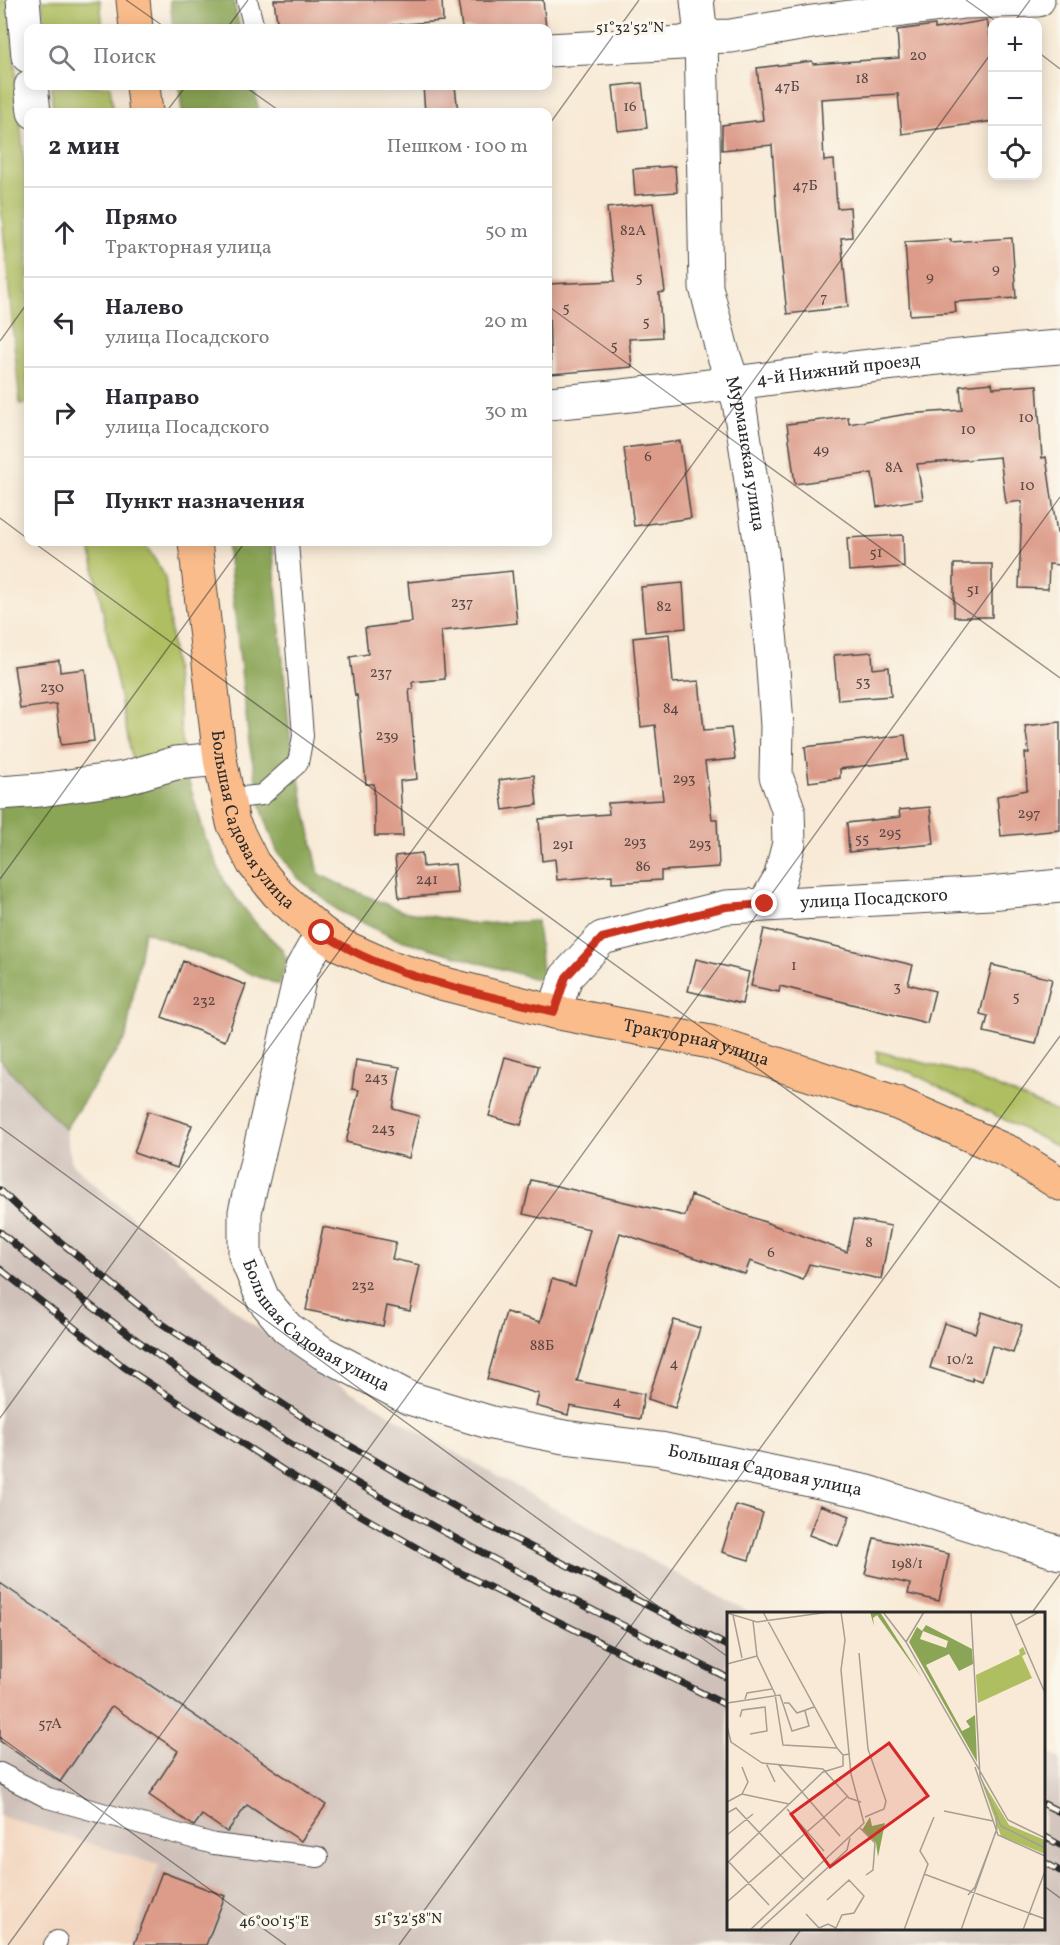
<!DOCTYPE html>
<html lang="ru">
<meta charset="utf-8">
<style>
body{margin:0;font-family:Vollkorn,serif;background:#f2f2f3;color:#2b2b33}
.controls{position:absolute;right:18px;top:18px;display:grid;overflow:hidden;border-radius:12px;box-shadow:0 3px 15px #0003}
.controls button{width:54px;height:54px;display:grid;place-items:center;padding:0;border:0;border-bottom:2px solid #e1e1e2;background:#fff;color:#2b2b33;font:30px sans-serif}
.stop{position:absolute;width:18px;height:18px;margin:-14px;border:4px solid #c8321e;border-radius:50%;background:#fff}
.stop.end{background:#c8321e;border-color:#fff;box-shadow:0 2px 6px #0008}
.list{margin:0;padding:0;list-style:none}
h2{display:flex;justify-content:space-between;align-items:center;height:78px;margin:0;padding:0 24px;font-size:26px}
h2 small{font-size:20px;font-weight:400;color:#7c7c81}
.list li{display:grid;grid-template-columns:39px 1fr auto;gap:18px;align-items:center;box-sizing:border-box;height:90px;padding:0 24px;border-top:2px solid #e1e1e2}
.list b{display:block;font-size:22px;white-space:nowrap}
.list p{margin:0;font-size:20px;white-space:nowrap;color:#7c7c81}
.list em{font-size:20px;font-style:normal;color:#7c7c81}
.icon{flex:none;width:33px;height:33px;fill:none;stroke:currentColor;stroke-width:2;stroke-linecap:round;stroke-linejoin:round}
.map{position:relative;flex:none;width:1060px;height:1945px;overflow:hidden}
.search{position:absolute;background:#fff;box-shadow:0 3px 15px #0003;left:24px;top:24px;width:528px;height:66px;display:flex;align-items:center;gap:15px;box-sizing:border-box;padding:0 21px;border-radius:12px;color:#7c7c81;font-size:22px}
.panel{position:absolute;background:#fff;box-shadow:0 3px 15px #0003;left:24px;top:108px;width:528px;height:438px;border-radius:12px}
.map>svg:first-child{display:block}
.built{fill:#f2d5be}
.industrial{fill:#cfc1ba}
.green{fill:#afbe60;stroke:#6d7446;stroke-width:1.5}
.forest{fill:#8ba556;stroke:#5b6840;stroke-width:1.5}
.building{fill:#dd9c8a}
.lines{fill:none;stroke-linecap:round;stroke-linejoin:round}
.lane-casing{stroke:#4a4845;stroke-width:22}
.street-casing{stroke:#4a4845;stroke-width:35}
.primary-casing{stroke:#4a4845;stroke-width:35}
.lane{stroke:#fff;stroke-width:20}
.street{stroke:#fff;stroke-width:33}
.primary{stroke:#fabc8b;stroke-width:33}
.rail-casing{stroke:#2b2b2b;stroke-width:7}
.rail{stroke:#fbf7ec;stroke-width:4.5;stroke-dasharray:14;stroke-linecap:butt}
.route{stroke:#c8321e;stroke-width:8}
.ticks{fill:none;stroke:#2b2b2b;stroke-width:1.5;stroke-opacity:0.45}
.labels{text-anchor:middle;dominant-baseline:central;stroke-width:6;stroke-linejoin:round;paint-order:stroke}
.number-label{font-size:15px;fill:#584743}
.street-label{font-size:18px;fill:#2b2b2b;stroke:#fbf7ec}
.inset-road{fill:none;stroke:#a69e92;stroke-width:1.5}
.view{fill:#d62828;fill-opacity:0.15;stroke:#d62828;stroke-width:3}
.inset-edge{fill:none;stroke:#2b2b2b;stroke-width:3}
.ticks-label{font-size:15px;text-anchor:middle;fill:#2b2b2b;stroke:#fbf7ec;stroke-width:6;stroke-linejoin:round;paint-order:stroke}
</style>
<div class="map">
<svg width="1060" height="1945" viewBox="0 0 1060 1945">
<rect width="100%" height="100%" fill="#fbf7ec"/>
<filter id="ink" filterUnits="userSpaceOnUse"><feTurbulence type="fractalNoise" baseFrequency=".0167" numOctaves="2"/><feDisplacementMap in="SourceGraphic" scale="12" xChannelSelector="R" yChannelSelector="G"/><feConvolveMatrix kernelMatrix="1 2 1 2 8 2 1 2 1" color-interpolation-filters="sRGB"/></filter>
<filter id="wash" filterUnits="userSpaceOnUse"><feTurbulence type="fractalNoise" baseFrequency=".008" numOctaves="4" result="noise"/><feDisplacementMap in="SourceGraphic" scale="24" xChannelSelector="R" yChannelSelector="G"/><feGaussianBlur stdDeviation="1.35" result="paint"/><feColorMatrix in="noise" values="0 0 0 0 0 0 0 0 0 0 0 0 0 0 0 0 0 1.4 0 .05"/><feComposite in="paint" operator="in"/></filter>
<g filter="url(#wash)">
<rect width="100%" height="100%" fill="#f8ead6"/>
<path class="built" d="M0 1816 159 1865 131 1945H0Z"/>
<path class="industrial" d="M0 1060 65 1129 72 1164 243 1317 308 1366 437 1442 558 1510 750 1613 728 1614V1928H1044V1750L1060 1759V1945H131L159 1865 0 1816Z"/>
<path class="green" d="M0 0H9L28 205V403L20 404 0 196Z
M42 0H100L103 28H45Z
M51 86H110L113 112H53Z
M89 542H144L165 576 185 769 136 778Z
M877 1051 964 1073 1060 1113V1148L912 1073 877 1062Z"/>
<path class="forest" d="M170 0H233L240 28H173Z
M179 86H254L259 112H182Z
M227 542H272L290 736 319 874 343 886 402 911 475 924 537 921 543 981 394 938 339 911 297 877 277 851 262 810 249 743Z
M185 769 205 836 226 885 258 926 282 949 287 961 279 985 144 931 126 1037 65 1129 0 1060V803Z"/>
<g id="blocks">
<path class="building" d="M274 0H442L443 21 393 25V28H278Z
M458 0H543L546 28H462Z
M987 20 993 52V121L902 134 898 94 821 99 824 161 834 160 837 208 850 207 852 237 841 238 848 307 787 314 777 220 772 145 722 150V125L763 120 757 68 812 61 813 64 899 58 897 30 935 25V29Z
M642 83 647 128 618 131 613 86Z
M423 86H455L458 112H425Z
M675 166 677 192 635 195 633 169Z
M653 203 665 292 659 293 662 337 629 339 632 367 551 374 548 284 615 281 607 208Z
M1012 238 1016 298 955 302 956 312 910 315 905 242 951 239V242Z
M992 383 993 388 1037 385 1042 458 1046 457 1057 533H1060V565L1049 564 1048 589 1019 588 1022 501 1006 503 1000 457 917 464 923 499 877 507 872 473 795 484 787 424 848 417 849 424 907 414 962 410 960 386Z
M680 441 691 518 634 526 624 448Z
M903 535 904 567 849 571 847 538Z
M954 564H992V617H954Z
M512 571 517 623 441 631 445 679 412 682 413 689H409L417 779 400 781 403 836H375L374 784H366L357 695 355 696 350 657 368 654 365 628 412 622 408 582Z
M683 583 686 628 645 632 641 587Z
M669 634 673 683 699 681 704 730 731 728 735 759 705 762 712 819H717L719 867 661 871V880L612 883V875L557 880 555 859 542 861 539 819 609 814 608 803 663 800 655 725 641 727 633 638Z
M872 652 873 669 889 667 891 696 838 700 834 655Z
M59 660 60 672 85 669 94 741 61 745 56 704 20 709 14 666Z
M1060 722V830L1001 836 997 796 1027 790 1025 753H1029L1025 726Z
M905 735 908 760 840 769V778L809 782 805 747Z
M534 775 537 805 503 810 499 780Z
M930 807 934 844 849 852 847 823 900 817 899 810Z
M422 853 423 867 455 864 458 893 399 898 395 856Z
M764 929 913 965 908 984 935 991 927 1023 780 986 779 992 751 986Z
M696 959 749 972 742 1004 688 991Z
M183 961 246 985 225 1041 162 1017Z
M992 965 1052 979 1036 1044 984 1032 988 1016 980 1014Z
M505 1057 539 1066 521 1125 489 1116Z
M356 1060 400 1067 393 1109 419 1116 409 1158 346 1142 359 1090 352 1089Z
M148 1111 192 1125 177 1168 134 1153Z
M531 1180 685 1216 691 1195 847 1252 854 1219 891 1226 881 1279 809 1264 803 1280 750 1261 745 1274 620 1233 577 1381 644 1394 640 1419 570 1406 568 1415 536 1406 539 1394 487 1379 506 1312 540 1322 552 1279 575 1286 590 1229 523 1214Z
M323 1227 396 1242 392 1259 420 1265 410 1311 387 1306 383 1326 306 1310Z
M982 1312 1022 1325 1013 1353 992 1346 982 1381 972 1378V1381L930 1368 944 1323 975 1333Z
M674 1320 700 1328 675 1408 648 1399Z
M736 1505 763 1513 749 1560 722 1552Z
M820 1505 850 1516 838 1546 809 1535Z
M874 1538 949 1554 939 1601 908 1594 910 1584 865 1574Z
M0 1583 326 1805 301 1841 247 1805 227 1832 202 1815 194 1826 149 1795 178 1751 112 1706 60 1782 0 1741Z
M162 1872 225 1896 206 1945H134Z"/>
</g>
</g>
<g filter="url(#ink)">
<use href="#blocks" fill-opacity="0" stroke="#4a4845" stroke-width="1.5"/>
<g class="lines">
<defs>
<path id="lane" d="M247 0 254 28
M227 799 262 795 298 763 303 736 288 542
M0 1773 48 1798 214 1844 318 1857
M54 1945 57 1941"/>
<g id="street">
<path d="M23 0 28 56"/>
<path id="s1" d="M697 0 701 37 706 287 722 350 739 402 762 553 772 654 777 726 776 776 788 809 789 843 780 878 765 904"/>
<path d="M548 50 682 43 701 37 731 36 812 22 964 2 1038 0"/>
<path d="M31 86 34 112"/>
<path id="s2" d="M548 403C719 389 888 359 1060 347"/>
<path d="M0 793 40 790 124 778 176 763 220 759"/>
<path id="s3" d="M322 933 302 968 245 1212V1255L263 1299 287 1328 323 1353 409 1398 492 1423 564 1437 660 1449 868 1492 1060 1553"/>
<path id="s4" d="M554 1012 566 977 602 938 726 907 990 893 1060 886"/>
</g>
<g id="primary">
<path d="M133 0 136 28"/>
<path d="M143 86 146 112"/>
<path id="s5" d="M195 542 220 759 233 823 253 863 278 894 322 933 338 944 387 966 441 983 554 1012 710 1042 897 1103 1011 1153 1060 1184"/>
</g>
</defs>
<use href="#lane" class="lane-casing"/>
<use href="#street" class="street-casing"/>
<use href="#primary" class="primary-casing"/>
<use href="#lane" class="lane"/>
<use href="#street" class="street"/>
<use href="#primary" class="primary"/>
<defs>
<path id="rail" d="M0 1190 20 1209 158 1321 316 1426 487 1525 728 1646
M0 1232C94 1312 195 1385 301 1450 439 1534 584 1606 728 1678
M0 1269 124 1367 286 1472 457 1571 728 1706
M1044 1804 1060 1812
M1044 1836 1060 1845
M1044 1862 1060 1871"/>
</defs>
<use href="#rail" class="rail-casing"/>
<use href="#rail" class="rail"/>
</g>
</g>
<g class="lines" filter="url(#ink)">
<path class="route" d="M322 933C386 977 480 993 554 1012L566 977 602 938 726 907 765 904"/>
</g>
<path class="ticks" d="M126 0 166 28M966 0 997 22M1014 22 1030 0M227 28 248 0M1038 52 1060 69M244 86 281 112M166 112 186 86M548 126 639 0M548 306 1060 678M0 341 28 302M0 518 28 539M33 542 1060 1288M0 879 245 542M0 1127 728 1657M0 1418 992 52M1031 1614 1060 1574M0 1737 286 1945M1044 1886 1060 1898M8 1945 1060 497M399 1945 1060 1036M790 1945 802 1928"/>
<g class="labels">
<g class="number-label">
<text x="918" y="56">20</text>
<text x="862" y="79">18</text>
<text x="787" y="87">47Б</text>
<text x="630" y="107">16</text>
<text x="805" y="186">47Б</text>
<text x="633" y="231">82А</text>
<text x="996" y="269">9</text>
<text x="930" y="277">9</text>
<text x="639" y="278">5</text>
<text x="824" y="298">7</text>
<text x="566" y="308">5</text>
<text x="646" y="322">5</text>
<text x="614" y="346">5</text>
<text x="1026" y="418">10</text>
<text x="968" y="430">10</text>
<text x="821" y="450">49</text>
<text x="648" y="457">6</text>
<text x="894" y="468">8А</text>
<text x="1027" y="486">10</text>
<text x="876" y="553">51</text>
<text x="973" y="590">51</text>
<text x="462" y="603">237</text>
<text x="664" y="607">82</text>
<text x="381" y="673">237</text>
<text x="863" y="682">53</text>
<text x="52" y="688">230</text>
<text x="671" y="709">84</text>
<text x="387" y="736">239</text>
<text x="684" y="779">293</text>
<text x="1029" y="814">297</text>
<text x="890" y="833">295</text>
<text x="862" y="839">55</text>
<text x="635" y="842">293</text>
<text x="700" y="844">293</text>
<text x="563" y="845">291</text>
<text x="643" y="867">86</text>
<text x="427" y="880">241</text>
<text x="794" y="966">1</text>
<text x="897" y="987">3</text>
<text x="1016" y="997">5</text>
<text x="204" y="1001">232</text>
<text x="376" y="1078">243</text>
<text x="383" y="1129">243</text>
<text x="869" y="1243">8</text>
<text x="771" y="1253">6</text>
<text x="363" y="1286">232</text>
<text x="542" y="1346">88Б</text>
<text x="960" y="1360">10/2</text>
<text x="674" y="1364">4</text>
<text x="617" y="1402">4</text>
<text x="907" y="1564">198/1</text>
<text x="50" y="1724">57А</text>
</g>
<g class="street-label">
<text stroke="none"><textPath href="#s2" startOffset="292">4-й Нижний проезд</textPath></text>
<text stroke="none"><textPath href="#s1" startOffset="459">Мурманская улица</textPath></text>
<text stroke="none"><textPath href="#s5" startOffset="288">Большая Садовая улица</textPath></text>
<text stroke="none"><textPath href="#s4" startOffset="366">улица Посадского</textPath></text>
<text stroke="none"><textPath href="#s5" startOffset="819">Тракторная улица</textPath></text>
<text stroke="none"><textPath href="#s3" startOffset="438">Большая Садовая улица</textPath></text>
<text stroke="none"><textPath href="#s3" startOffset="924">Большая Садовая улица</textPath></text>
</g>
</g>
<g transform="translate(727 1612)">
<rect width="318" height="318" fill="#f8ead6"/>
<path d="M296 35 299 42 295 44 305 66 251 91 249 63 293 42 292 38ZM253 165 282 213 318 228V242L274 224Z" fill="#afbe60"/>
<path d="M143 0H153L195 66 150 3 146 6 147 14ZM199 13 245 37 246 52 232 59 222 42 199 53 235 119 243 115 239 109 248 103 250 150 182 30 190 15 195 19ZM196 19 221 29 219 36 193 27ZM143 205 145 214 158 211 151 245 149 231 135 218Z" fill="#8ba556" fill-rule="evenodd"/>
<path class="inset-road" d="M36 0 110 136 116 143 123 142M156 0 179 30 281 208 318 226M244 0 253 164 274 214 318 236M283 0 318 81M0 1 30 10 102 0M6 3 15 46M26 9 30 44 48 82 56 133 110 136M289 13 312 0M179 30 197 0M132 41 141 137 159 189 157 197 138 205M0 52 30 44M18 87 20 81 45 77M0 91 53 83 65 119 82 114 78 99M57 91H62L70 101 87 95M13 105 15 98 38 95 40 119 23 122M0 114 4 130 35 151M35 151 96 157 122 186 134 190M39 151 48 170M51 152 113 224M248 155 271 223 318 244M15 182 62 192M0 190 15 182 21 170 15 155M60 197 97 239M217 199 266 209M0 201 9 196 77 268M133 216 148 231 146 258 139 263M0 223 26 202M1 249 42 293M0 251 96 160 116 154V143M197 262 318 307M241 283 248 275 270 217 269 206M100 288 122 268 137 284 127 301 115 303 108 318M0 290 121 184M79 302 92 316M92 316 101 312 109 316M23 318 137 211 124 162 114 58 118 28 114 0M32 318 120 238 123 226M177 318 201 252 193 239 207 205M234 318 269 219M296 318 318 259"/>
<path class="view" d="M162 131 201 184 103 255 64 202Z"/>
<rect width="318" height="318" class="inset-edge"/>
</g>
<g class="ticks-label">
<text x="630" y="32">51°32'52"N</text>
<text x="408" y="1923">51°32'58"N</text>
<text x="274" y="1926">46°00'15"E</text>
</g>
</svg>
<div class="controls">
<button>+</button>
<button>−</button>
<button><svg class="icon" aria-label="locate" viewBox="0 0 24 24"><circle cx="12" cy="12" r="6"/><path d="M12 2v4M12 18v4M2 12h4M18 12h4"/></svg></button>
</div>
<div class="stop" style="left:322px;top:933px"></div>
<div class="stop end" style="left:765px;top:904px"></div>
<div class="search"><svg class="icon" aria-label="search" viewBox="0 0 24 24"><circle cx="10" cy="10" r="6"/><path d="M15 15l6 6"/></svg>Поиск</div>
<section class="panel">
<h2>2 мин<small>Пешком · 100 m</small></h2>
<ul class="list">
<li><svg class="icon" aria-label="ahead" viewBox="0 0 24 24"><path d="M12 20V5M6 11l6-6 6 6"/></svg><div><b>Прямо</b><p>Тракторная улица</p></div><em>50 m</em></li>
<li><svg class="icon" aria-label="left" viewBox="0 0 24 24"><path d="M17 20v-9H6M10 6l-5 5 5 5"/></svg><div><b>Налево</b><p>улица Посадского</p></div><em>20 m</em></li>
<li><svg class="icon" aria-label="right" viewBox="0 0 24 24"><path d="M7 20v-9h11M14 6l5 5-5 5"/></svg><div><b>Направо</b><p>улица Посадского</p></div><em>30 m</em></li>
<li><svg class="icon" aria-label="arrive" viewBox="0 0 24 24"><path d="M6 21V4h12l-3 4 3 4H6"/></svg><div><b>Пункт назначения</b></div></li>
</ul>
</section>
</div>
